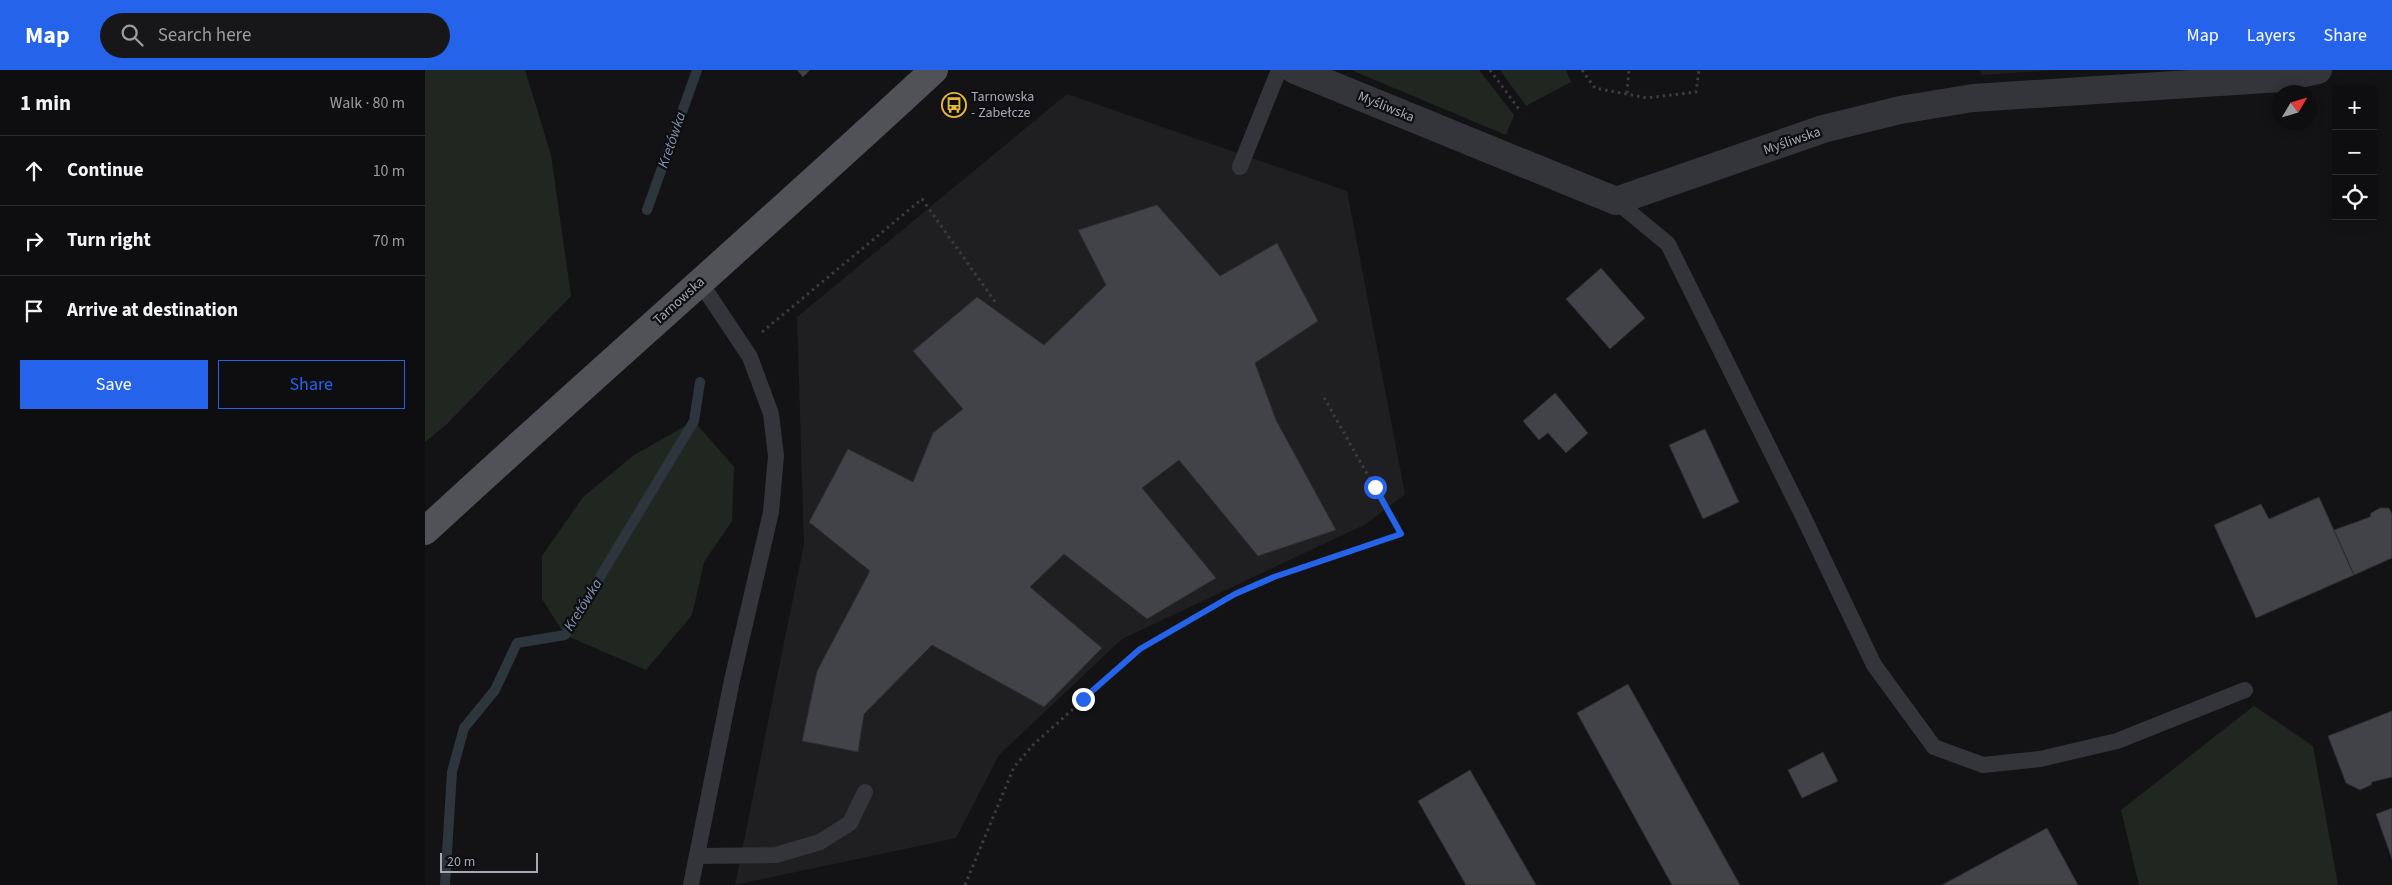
<!DOCTYPE html>
<meta charset="utf-8">
<style>
body{margin:0;font-family:"Source Sans 3",sans-serif;background:#171719;color:#f1f3f6}
.controls{position:absolute;right:15px;top:15px;display:grid;overflow:hidden;border-radius:0px;box-shadow:0 2px 12px #0003}
.controls button{width:45px;height:45px;display:grid;place-items:center;padding:0;border:0;border-bottom:1px solid #2e2e30;background:#0e0e10;color:#f1f3f6;font:25px sans-serif}
.compass{position:absolute;left:1847px;top:15px;width:45px;height:45px;border-radius:50%;background:#0e0e10;box-shadow:0 2px 12px #0003;rotate:52deg}
.scale{position:absolute;left:15px;bottom:12px;width:98px;box-sizing:border-box;padding-left:5px;border:2px solid #a6a9b4;border-top:0;font-size:14px;line-height:18px;white-space:nowrap;color:#a6a9b4;-webkit-text-stroke:4px #0e0e10;paint-order:stroke}
.stop{position:absolute;width:15px;height:15px;margin:-11px;border:4px solid #2563eb;border-radius:50%;background:#fff}
.stop.end{background:#2563eb;border-color:#fff;box-shadow:0 1px 5px #0008}
.list{margin:0;padding:0;list-style:none}
h2{display:flex;justify-content:space-between;align-items:center;height:65px;margin:0;padding:0 20px;font-size:21px}
h2 small{font-size:16px;font-weight:400;color:#9b9c9f}
.list li{display:grid;grid-template-columns:32px 1fr auto;gap:15px;align-items:center;box-sizing:border-box;height:70px;padding:0 20px;border-top:1px solid #2e2e30}
.list b{display:block;font-size:19px;white-space:nowrap}
.list em{font-size:16px;font-style:normal;color:#9b9c9f}
.actions{display:flex;gap:10px;padding:15px 20px}
.actions a{flex:1;padding:11px 0;border:1px solid #2563eb;border-radius:0px;text-align:center;font-size:18px;color:#2563eb}
.actions .main{background:#2563eb;color:#fff}
.icon{flex:none;width:28px;height:28px;fill:none;stroke:currentColor;stroke-width:2;stroke-linecap:round;stroke-linejoin:round}
.map{position:relative;flex:none;width:1967px;height:815px;overflow:hidden}
header{display:flex;align-items:center;gap:30px;box-sizing:border-box;height:70px;padding:0 25px;background:#2563eb;color:#fff}
header strong{font-size:24px}
nav{display:flex;gap:28px;margin-inline-start:auto;font-size:18px}
.search{width:350px;height:45px;background:#171719;display:flex;align-items:center;gap:12px;box-sizing:border-box;padding:0 18px;border-radius:28px;color:#9b9c9f;font-size:19px}
main{display:flex}
aside{flex:1;background:#0e0e10}
.map>svg:first-child{display:block}
.built{fill:#1f1f22}
.green{fill:#202721}
.lines{fill:none;stroke-linecap:round;stroke-linejoin:round}
.stream{stroke:#2d353d;stroke-width:10}
.building{fill:#424348;stroke:#2e2d31}
.path{stroke:#3b3c40;stroke-width:3;stroke-dasharray:2.5 4;stroke-linecap:butt}
.service{stroke:#34353a;stroke-width:16}
.minor{stroke:#34353a;stroke-width:28}
.primary{stroke:#515258;stroke-width:28}
.route{stroke:#2563eb;stroke-width:6}
.labels{text-anchor:middle;dominant-baseline:central;stroke-width:4.5;stroke-linejoin:round;paint-order:stroke}
.poi-label{font-size:14px;fill:#a6a9b4;stroke:#0e0e10;text-anchor:start}
.street-label{font-size:14px;fill:#a6a9b4;stroke:#0e0e10}
.water-label{font-size:15px;font-style:italic;fill:#7e94ae;stroke:#0e0e10}
</style>
<header>
<strong>Map</strong>
<div class="search"><svg class="icon" aria-label="search" viewBox="0 0 24 24"><circle cx="10" cy="10" r="6"/><path d="M15 15l6 6"/></svg>Search here</div>
<nav><a>Map</a><a>Layers</a><a>Share</a></nav>
</header>
<main>
<aside>
<h2>1 min<small>Walk · 80 m</small></h2>
<ul class="list">
<li><svg class="icon" aria-label="ahead" viewBox="0 0 24 24"><path d="M12 20V5M6 11l6-6 6 6"/></svg><div><b>Continue</b></div><em>10 m</em></li>
<li><svg class="icon" aria-label="right" viewBox="0 0 24 24"><path d="M7 20v-9h11M14 6l5 5-5 5"/></svg><div><b>Turn right</b></div><em>70 m</em></li>
<li><svg class="icon" aria-label="arrive" viewBox="0 0 24 24"><path d="M6 21V4h12l-3 4 3 4H6"/></svg><div><b>Arrive at destination</b></div></li>
</ul>
<div class="actions"><a class="main">Save</a><a>Share</a></div>
</aside>
<div class="map">
<svg width="1967" height="815" viewBox="0 0 1967 815">
<rect width="100%" height="100%" fill="#131315"/>
<path class="built" d="M1555 0H1633L1556 5Z
M642 24 922 121 980 424 941 454 697 569 574 685 531 768 310 815 379 474 372 247Z"/>
<path class="green" d="M0 0H100L126 85 146 226 22 354 0 372Z
M926 0H1054L1089 45 1081 65Z
M1075 0H1141L1146 12 1101 36Z
M269 351 309 397 307 451 279 492 267 545 221 600 140 565 117 529V486L158 427 209 385Z
M1829 636 1888 676 1913 815H1714L1696 740Z"/>
<g class="lines">
<path class="stream" d="M222 140 272 0
M20 815 27 702 39 658 70 620 92 573 140 565 269 351 275 312"/>
</g>
<path class="building" d="M372 0H385L378 7Z
M732 135 795 206 852 173 893 251 830 293 851 350 911 460 833 486 754 390 717 418 791 508 722 549 639 484 605 517 677 578 619 637 507 575 439 644 433 682 377 671 392 601 445 501 384 452 423 379 488 412 508 363 538 339 488 281 552 227 619 275 681 215 653 160Z
M1176 198 1220 248 1185 279 1141 229Z
M1130 323 1163 363 1141 383 1123 363 1114 370 1098 351Z
M1280 359 1314 432 1278 449 1244 375Z
M1894 427 1929 505 1831 548 1789 455 1836 434 1844 449Z
M1955 438H1964L1967 444V488L1929 505 1909 460 1945 447 1946 443Z
M1203 614 1315 815H1247L1152 643Z
M1967 641V707L1947 712 1946 715 1935 720 1921 713 1903 666Z
M1398 682 1413 711 1377 728 1363 700Z
M1045 700 1111 815H1041L993 731Z
M1967 738V789L1951 744Z
M1622 758 1653 815H1517Z"/>
<g class="lines">
<path class="path" d="M1065 0 1096 42
M1157 0 1170 18 1222 28 1271 22 1274 0
M1202 23 1204 0
M337 262 497 129 571 233
M540 815 589 697 609 674 715 579 810 524 849 507 976 464 897 324"/>
<path class="service" d="M815 97 854 0
M1191 131 1243 174 1377 444 1449 595 1509 677 1558 695 1615 689 1692 671 1820 620
M272 786 351 785 395 772 425 753 440 722
M266 815 307 610 346 442 351 386 346 344 325 287 275 212"/>
<path class="minor" d="M870 0 1191 131 1398 59 1475 40 1548 28 1856 8 1893 0"/>
<path class="primary" d="M0 461C168 306 341 156 509 0"/>
</g>
<g class="lines">
<path class="route" d="M658 629 715 579 810 524 849 507 976 464 950 417"/>
</g>
<defs>
<symbol id="bus-ring" viewBox="-11 -11 22 22"><circle r="9.5" fill="#0e0e10" stroke="#e7b839" stroke-width="1.5"/><path d="M-5-6H5V4H4V6H2V4H-2V6H-4V4H-5ZM-3.5-4V0h7V-4ZM-3.5 1.2v1.5H-2V1.2ZM2 1.2v1.5H3.5V1.2Z" fill="#e7b839"/></symbol>
</defs>
<g fill-rule="evenodd">
<use href="#bus-ring" x="515" y="21" width="28" height="28"/>
</g>
<g class="labels">
<g class="poi-label">
<text x="546" y="27">Tarnowska<tspan x="546" dy="16">- Zabełcze</tspan></text>
</g>
<g class="street-label">
<text transform="translate(961 37) rotate(22)">Myśliwska</text>
<text transform="translate(1367 71) rotate(-19)">Myśliwska</text>
<text transform="translate(254 231) rotate(-42)">Tarnowska</text>
</g>
<g class="water-label">
<text transform="translate(247 70) rotate(-71)">Kretówka</text>
<text transform="translate(158 535) rotate(-58)">Kretówka</text>
</g>
</g>
</svg>
<div class="controls">
<button>+</button>
<button>−</button>
<button><svg class="icon" aria-label="locate" viewBox="0 0 24 24"><circle cx="12" cy="12" r="6"/><path d="M12 2v4M12 18v4M2 12h4M18 12h4"/></svg></button>
</div>
<svg class="compass" viewBox="-18 -18 36 36"><path d="M0-13l5 13h-10z" fill="#e53935"/><path d="M0 13l5-13h-10z" fill="#9b9c9f"/></svg>
<div class="scale">20 m</div>
<div class="stop" style="left:950px;top:417px"></div>
<div class="stop end" style="left:658px;top:629px"></div>
</div>
</main>
